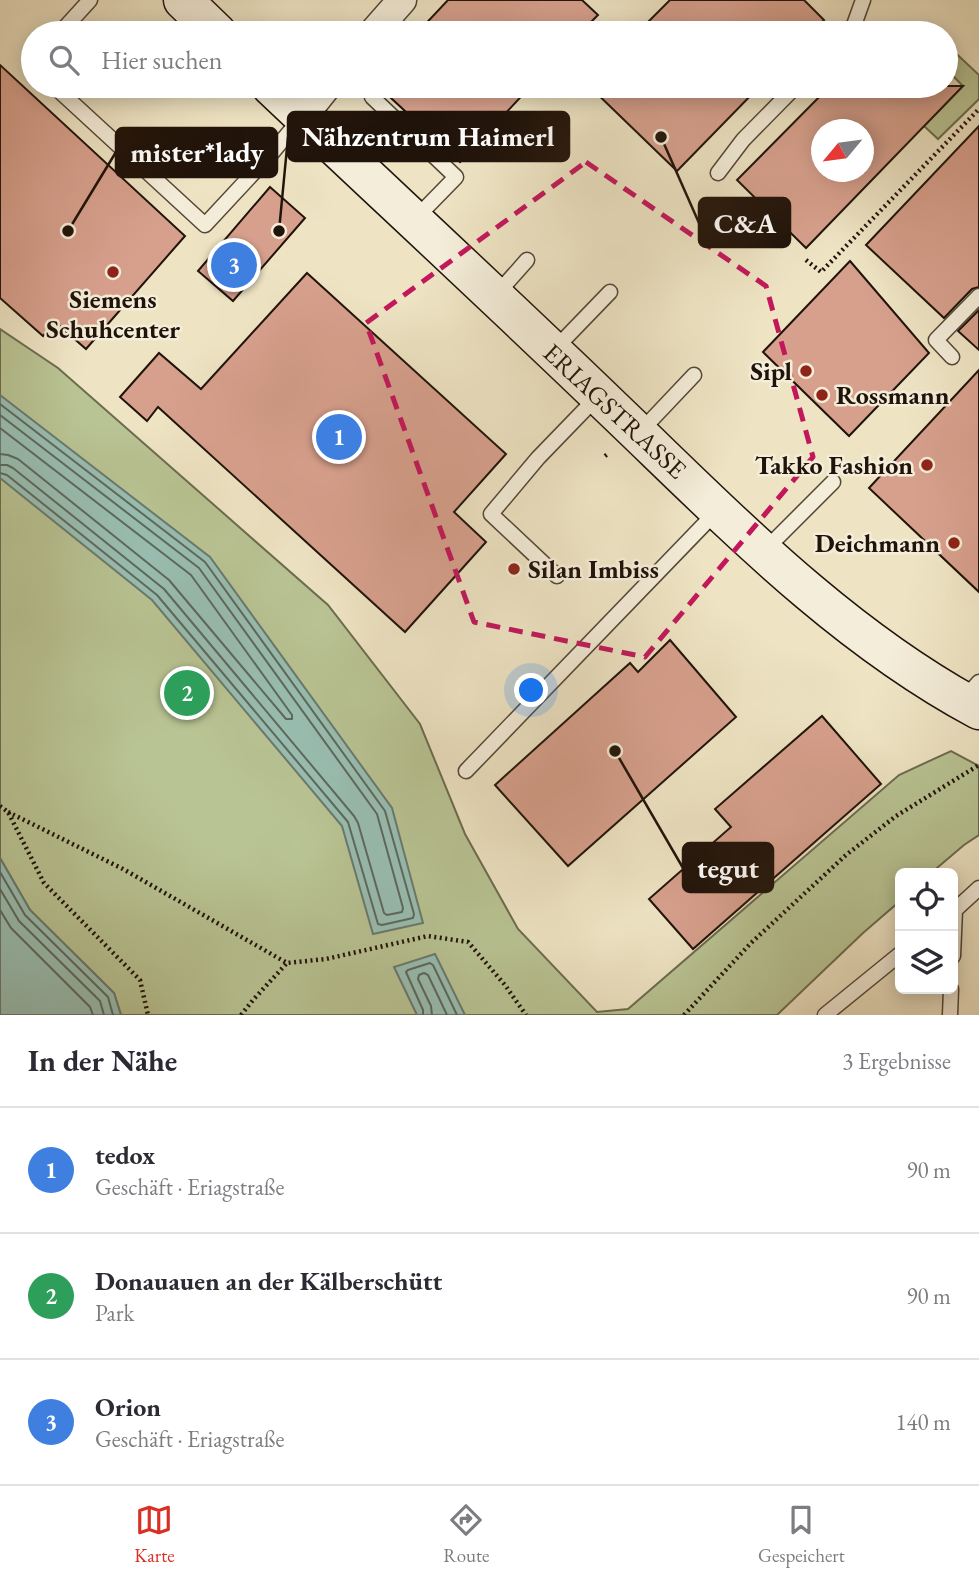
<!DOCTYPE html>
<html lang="de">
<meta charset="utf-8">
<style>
body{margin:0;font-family:"EB Garamond",serif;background:#f2f2f3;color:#2b2b33}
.controls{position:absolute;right:21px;bottom:21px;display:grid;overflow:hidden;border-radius:10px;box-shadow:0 4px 18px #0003}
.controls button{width:63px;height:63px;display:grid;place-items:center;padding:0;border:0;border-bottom:2px solid #e1e1e2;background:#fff;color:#2b2b33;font:35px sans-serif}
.compass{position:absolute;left:811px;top:119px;width:63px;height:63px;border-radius:50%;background:#fff;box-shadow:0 4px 18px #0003;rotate:241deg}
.you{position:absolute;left:532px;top:691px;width:24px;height:24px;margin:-18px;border:5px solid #fff;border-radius:50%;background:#1a73e8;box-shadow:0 0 0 10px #1a73e833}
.badge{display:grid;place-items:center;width:46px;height:46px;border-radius:50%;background:#d93025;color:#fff;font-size:23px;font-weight:700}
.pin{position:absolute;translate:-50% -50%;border:4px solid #fff;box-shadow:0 2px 7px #0006}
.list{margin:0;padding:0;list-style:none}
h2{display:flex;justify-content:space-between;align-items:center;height:91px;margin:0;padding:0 28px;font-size:30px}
h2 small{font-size:23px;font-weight:400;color:#7c7c81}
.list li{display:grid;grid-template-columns:46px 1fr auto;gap:21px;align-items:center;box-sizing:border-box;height:126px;padding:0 28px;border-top:2px solid #e1e1e2}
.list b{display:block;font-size:26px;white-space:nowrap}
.list p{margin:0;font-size:23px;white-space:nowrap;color:#7c7c81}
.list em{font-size:23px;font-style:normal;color:#7c7c81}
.icon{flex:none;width:38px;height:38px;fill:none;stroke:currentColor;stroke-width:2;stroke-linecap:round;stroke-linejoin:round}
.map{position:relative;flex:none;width:979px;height:1015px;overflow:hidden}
.search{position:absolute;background:#fff;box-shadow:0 4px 18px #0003;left:21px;right:21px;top:21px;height:77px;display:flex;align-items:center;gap:18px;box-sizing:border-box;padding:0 24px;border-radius:38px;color:#7c7c81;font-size:26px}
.sheet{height:469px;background:#fff}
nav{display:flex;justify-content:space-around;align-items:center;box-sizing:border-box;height:98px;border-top:2px solid #e1e1e2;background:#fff;font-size:19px;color:#7c7c81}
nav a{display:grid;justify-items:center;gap:4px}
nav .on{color:#d93025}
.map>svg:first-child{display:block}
.green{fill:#b9c494;stroke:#6c6c4f;stroke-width:2}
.water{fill:#99bfb3;stroke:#697a6f;stroke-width:2}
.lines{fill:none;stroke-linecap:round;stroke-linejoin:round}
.shore{stroke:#5c695e;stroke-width:2}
.building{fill:#d7a08d;stroke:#20130a;stroke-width:2;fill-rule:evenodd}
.lane-casing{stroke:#544738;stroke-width:17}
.street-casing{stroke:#544738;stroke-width:31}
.secondary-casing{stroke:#20130a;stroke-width:41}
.path{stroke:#20130a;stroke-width:4.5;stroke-dasharray:2 3.5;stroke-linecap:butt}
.lane{stroke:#f4edd9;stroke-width:14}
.street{stroke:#f4edd9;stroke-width:28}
.secondary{stroke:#f4edd9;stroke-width:38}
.marked{fill:none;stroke:#c2185b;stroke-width:5;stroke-dasharray:14 9;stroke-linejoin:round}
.poi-dot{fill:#8f2418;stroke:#f4edd9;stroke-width:2.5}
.labels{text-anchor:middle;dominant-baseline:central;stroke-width:5;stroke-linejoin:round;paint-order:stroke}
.poi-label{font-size:26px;font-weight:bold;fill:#20130a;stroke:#f4edd9;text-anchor:end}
.street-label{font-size:26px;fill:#20130a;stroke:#f4edd9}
.leader{fill:none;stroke:#20130a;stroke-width:2.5}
.callout-dot{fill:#20130a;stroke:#f4edd9;stroke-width:2.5}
.callout{fill:#20130a;stroke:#20130a;stroke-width:2.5}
.callout-label{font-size:28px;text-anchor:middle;font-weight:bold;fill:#fff}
</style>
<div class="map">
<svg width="979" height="1015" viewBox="0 0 979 1015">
<rect width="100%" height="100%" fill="#eee4c4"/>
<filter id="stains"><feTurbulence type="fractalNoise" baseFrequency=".00286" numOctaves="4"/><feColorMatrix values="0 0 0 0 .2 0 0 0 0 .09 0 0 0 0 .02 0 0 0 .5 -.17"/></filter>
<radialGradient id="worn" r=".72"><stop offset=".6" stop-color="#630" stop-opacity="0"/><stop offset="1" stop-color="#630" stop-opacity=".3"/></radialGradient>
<path class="green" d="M946 44 979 75V99L938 139 924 126 963 86 946 69Z
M0 329 58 368 328 605 420 724 465 834 518 929 597 1012 628 1009 899 775 951 751 979 766V835L964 845 931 873H900V901L863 933 777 1015H121L114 993 30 910 0 858Z"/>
<path class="water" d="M0 395 210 557 392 808 423 923 373 934 342 826 152 600 0 478Z
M0 858 30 910 114 993 121 1015H0Z
M435 954 465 1015H417L394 967Z"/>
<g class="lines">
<path class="shore" d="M0 404 205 562 385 811 414 914 413 918 382 925 378 924 348 822 157 595 7 475 0 473
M0 415 199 568 377 814 403 908 402 912 387 915 384 913 358 823 354 816 164 589 13 468 7 465H0
M0 428 191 575 292 715V719H286L169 580 18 459 8 455 0 454
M0 872 25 915 108 997 113 1015
M0 889 19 921 100 1001 104 1015
M0 910 11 928 90 1007 93 1015
M423 1015V1010L406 972 408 970 430 963 433 965 457 1015
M432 1015 431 1006 418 979 419 975 424 973 428 975 447 1015"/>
</g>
<path class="building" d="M448 0H582L598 15 580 33H417Z
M670 0H804L824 20 811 33H637Z
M0 65 185 236 86 349 55 322 43 336 0 298Z
M378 86H531L460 162Z
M589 86H760L677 171Z
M830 86H963L806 248 737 180ZM822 130H864V172H822Z
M979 126V287L972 289 944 318 866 245Z
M270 187 305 218 233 301 198 271Z
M850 261 929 353 849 436 763 352Z
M307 273 506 454 454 512 486 542 405 632 158 407 147 421 120 397 159 353 201 389Z
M979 310V350L958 331Z
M979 370V592L869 488Z
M670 640 736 717 568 866 495 785 630 663 638 672Z
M822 716 881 784 693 949 649 899 731 827 715 809Z"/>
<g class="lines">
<defs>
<path id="lane" d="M60 33 90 0
M846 33 854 25 863 0
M33 64 32 65 33 67
M54 86 205 225 271 154 302 117
M372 97 456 177 415 219
M718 173 743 140 796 86
M496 295 527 260
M553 351 610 292
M952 357 936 340 979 296
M640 432 694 375
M765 550 833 482
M557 576 491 514 538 458 598 396
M963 700 979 682
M466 771 718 510
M953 956 955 910 979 888
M825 1015 900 954
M950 1015 951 989"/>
<path id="street" d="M373 33 402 0
M303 116 327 86"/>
<path id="secondary" d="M183 0 217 33
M271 86C385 194 500 300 613 409 727 518 839 635 979 710"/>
</defs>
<use href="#lane" class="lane-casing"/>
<use href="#street" class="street-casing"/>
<use href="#secondary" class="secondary-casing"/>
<path class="path" d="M806 260 821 272 979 109
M605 456 609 453
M0 806 8 812 44 883 140 980 148 1015
M8 812 123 869 287 963 326 959 428 936 468 942 505 985 526 1015
M241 1015 253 1000 287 963
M684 1015 751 943 846 855 896 816 979 765"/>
<use href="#lane" class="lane"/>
<use href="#street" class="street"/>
<use href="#secondary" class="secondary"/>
</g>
<path class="marked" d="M586 162 766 286 813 457 645 657 474 622 366 323Z"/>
<g class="poi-dot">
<circle cx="113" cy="272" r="7"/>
<circle cx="806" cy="371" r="7"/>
<circle cx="822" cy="395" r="7"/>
<circle cx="927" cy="465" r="7"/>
<circle cx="954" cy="543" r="7"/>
<circle cx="514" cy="569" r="7"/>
</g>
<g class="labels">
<g class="poi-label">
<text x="113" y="299" text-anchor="middle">Siemens<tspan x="113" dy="30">Schuhcenter</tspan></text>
<text x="792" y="371">Sipl</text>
<text x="836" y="395" text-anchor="start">Rossmann</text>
<text x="913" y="465">Takko Fashion</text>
<text x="940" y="543">Deichmann</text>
<text x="528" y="569" text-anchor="start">Silan Imbiss</text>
</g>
<g class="street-label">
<text transform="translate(615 411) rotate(43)">ERIAGSTRASSE</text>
</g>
</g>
<path class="leader" d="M279 231L288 137M68 231L116 152M661 137L699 223M615 751L683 868"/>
<g class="callout-dot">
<circle cx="279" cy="231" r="7"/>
<circle cx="68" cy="231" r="7"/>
<circle cx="661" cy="137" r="7"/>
<circle cx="615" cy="751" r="7"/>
</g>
<g class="callout">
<rect x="288" y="112" width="281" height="49" rx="7"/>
<rect x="116" y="128" width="161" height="49" rx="7"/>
<rect x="699" y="198" width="91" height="49" rx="7"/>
<rect x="683" y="843" width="90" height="49" rx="7"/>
</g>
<g class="callout-label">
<text x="428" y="146">Nähzentrum Haimerl</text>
<text x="197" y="162">mister*lady</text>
<text x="745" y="233">C&amp;A</text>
<text x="728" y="878">tegut</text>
</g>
<rect width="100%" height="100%" filter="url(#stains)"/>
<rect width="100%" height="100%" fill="url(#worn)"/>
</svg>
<div class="controls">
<button><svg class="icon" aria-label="locate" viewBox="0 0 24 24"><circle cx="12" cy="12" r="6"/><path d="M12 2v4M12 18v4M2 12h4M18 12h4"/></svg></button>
<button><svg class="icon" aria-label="layers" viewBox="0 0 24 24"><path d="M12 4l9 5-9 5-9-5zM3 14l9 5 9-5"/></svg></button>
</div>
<svg class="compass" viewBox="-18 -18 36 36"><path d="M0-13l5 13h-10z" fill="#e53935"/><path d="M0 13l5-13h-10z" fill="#7c7c81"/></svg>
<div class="you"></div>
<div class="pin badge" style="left:339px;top:437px;background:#3f7fe0">1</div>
<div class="pin badge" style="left:187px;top:693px;background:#2e9e5b">2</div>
<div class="pin badge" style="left:234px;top:265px;background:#3f7fe0">3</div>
<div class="search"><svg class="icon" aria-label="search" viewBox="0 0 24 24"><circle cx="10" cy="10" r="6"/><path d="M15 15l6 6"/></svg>Hier suchen</div>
</div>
<section class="sheet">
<h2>In der Nähe<small>3 Ergebnisse</small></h2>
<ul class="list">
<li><span class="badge" style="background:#3f7fe0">1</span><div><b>tedox</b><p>Geschäft · Eriagstraße</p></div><em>90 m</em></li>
<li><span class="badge" style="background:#2e9e5b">2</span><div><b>Donauauen an der Kälberschütt</b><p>Park</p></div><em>90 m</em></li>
<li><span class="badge" style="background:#3f7fe0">3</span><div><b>Orion</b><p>Geschäft · Eriagstraße</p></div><em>140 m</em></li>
</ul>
</section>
<nav>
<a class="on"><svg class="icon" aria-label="map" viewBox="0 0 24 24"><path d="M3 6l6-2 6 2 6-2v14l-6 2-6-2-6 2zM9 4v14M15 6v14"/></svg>Karte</a>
<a><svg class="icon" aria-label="directions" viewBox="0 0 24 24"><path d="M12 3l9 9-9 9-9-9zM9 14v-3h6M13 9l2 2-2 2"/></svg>Route</a>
<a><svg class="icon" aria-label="saved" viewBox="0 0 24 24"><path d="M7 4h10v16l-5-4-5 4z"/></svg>Gespeichert</a>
</nav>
